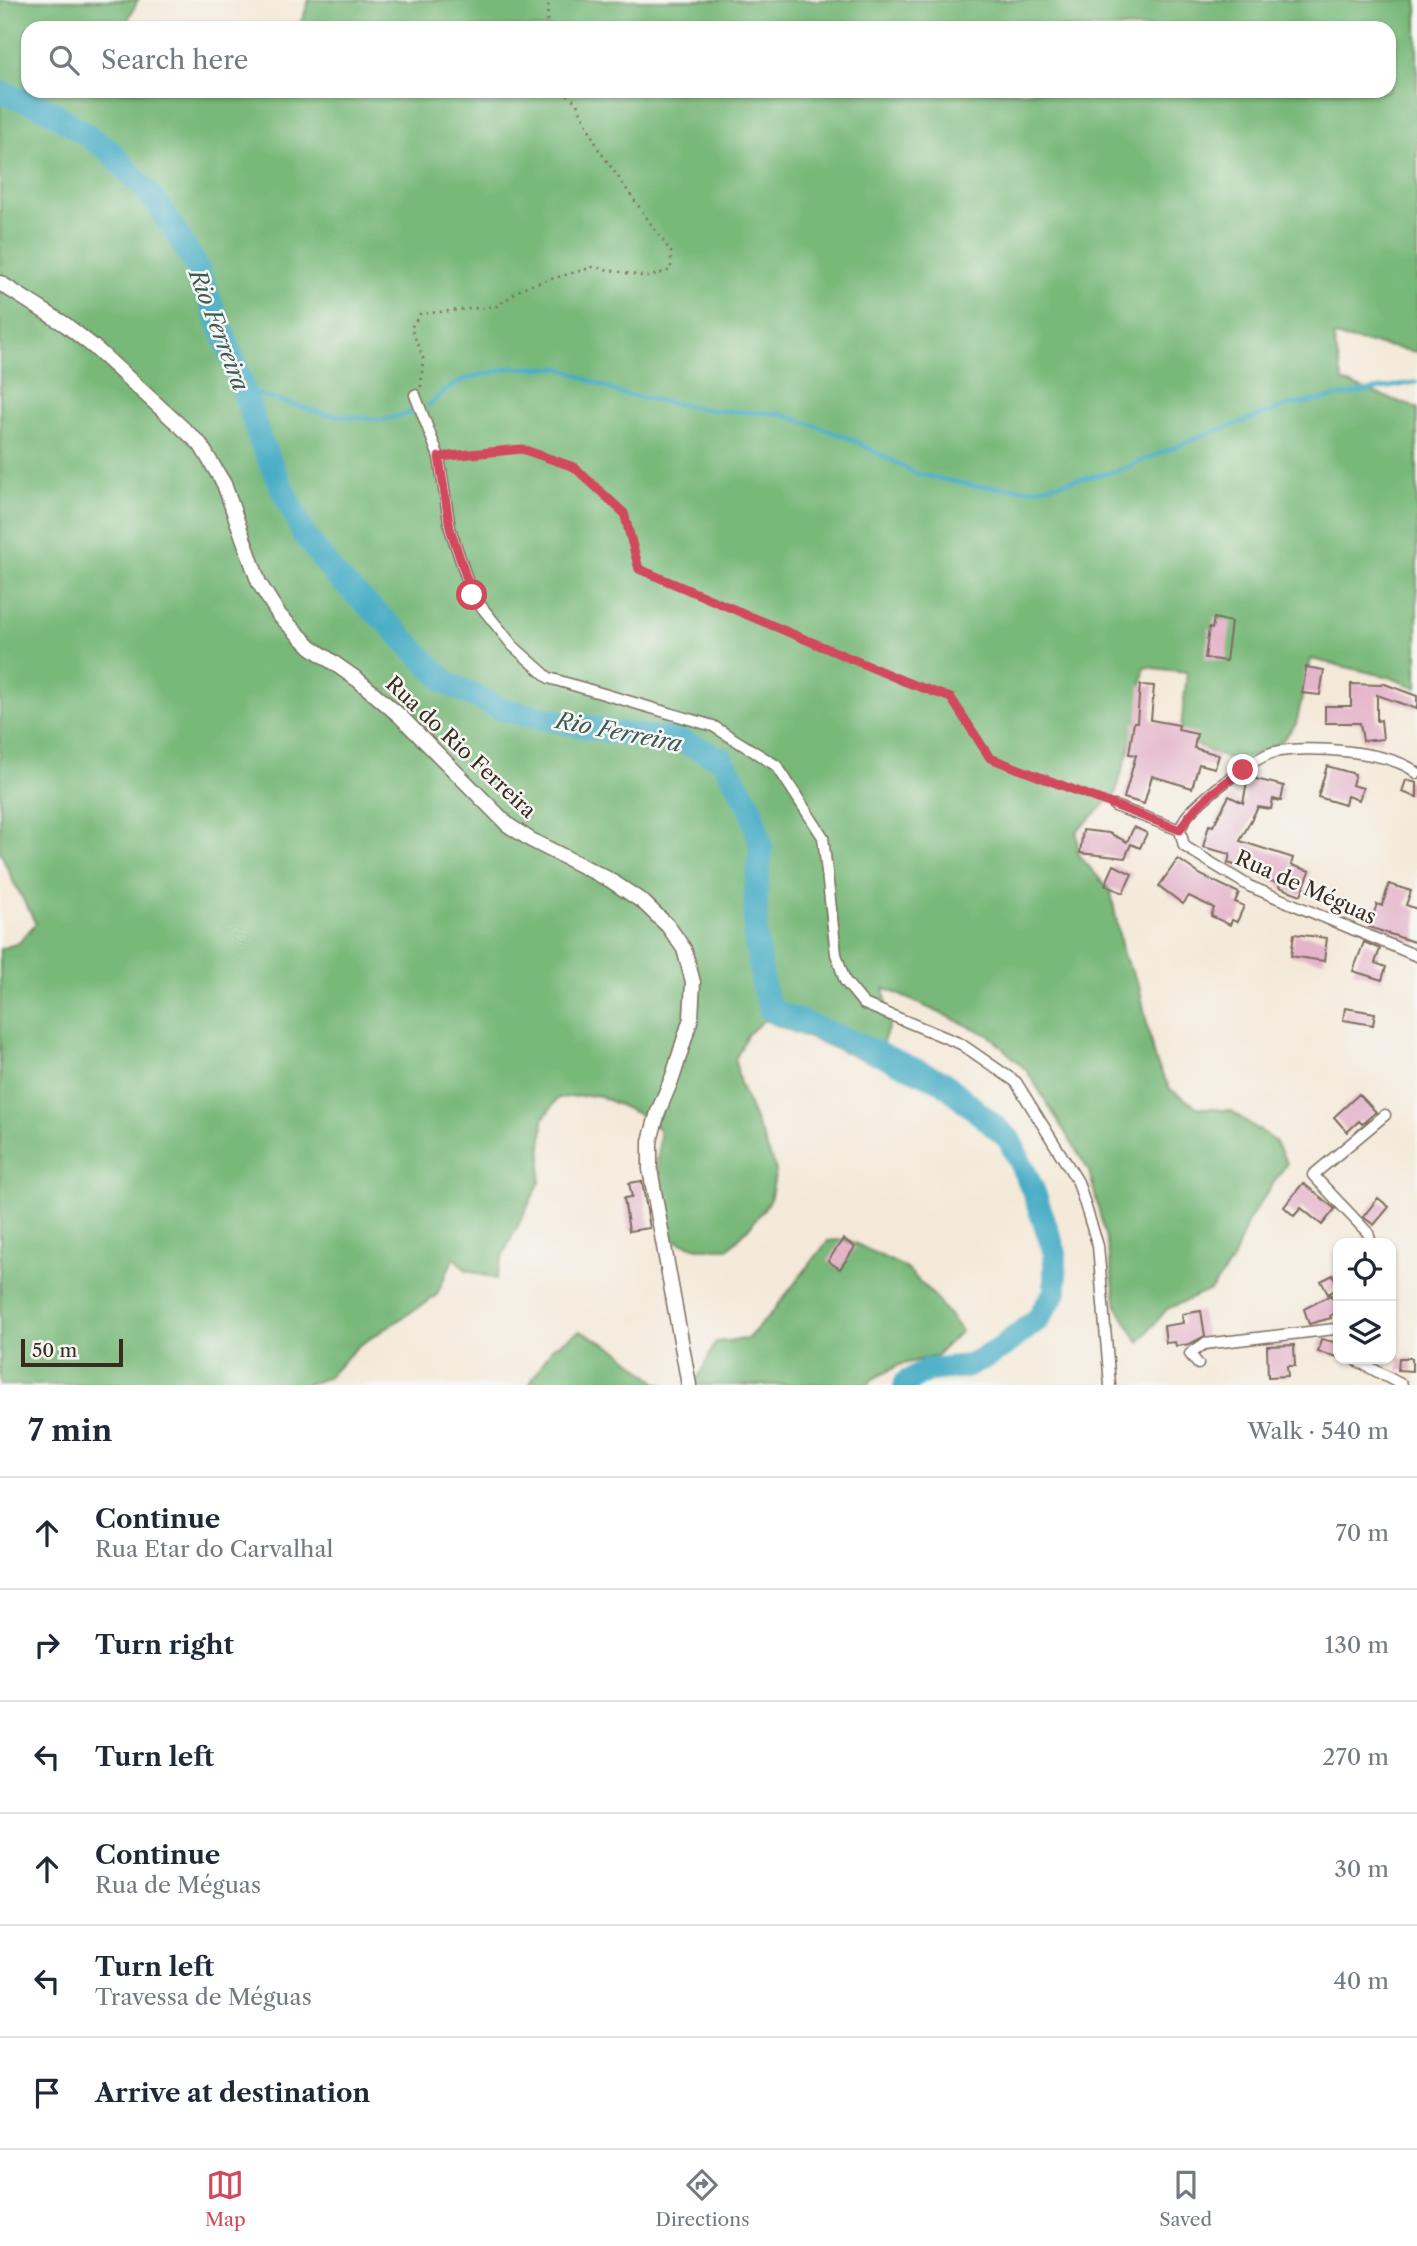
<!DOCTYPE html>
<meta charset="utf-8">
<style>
body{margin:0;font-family:"Libre Caslon Text",serif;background:#f6f6f7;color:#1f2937}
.controls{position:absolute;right:21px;bottom:21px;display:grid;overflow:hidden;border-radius:14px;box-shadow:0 2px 5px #0004}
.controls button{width:63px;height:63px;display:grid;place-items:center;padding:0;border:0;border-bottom:2px solid #e0e1e3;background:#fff;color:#1f2937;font:35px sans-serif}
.scale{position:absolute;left:21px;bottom:18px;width:102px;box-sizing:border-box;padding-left:7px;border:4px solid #3b2a1e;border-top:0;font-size:19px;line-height:24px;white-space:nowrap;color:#3b2a1e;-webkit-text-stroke:5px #f6f6f2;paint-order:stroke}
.stop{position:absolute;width:21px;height:21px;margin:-16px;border:5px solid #d1495b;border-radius:50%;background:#fff}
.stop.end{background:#d1495b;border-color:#fff;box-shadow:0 2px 7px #0008}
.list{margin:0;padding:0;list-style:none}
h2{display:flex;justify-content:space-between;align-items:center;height:91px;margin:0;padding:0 28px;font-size:30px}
h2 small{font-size:23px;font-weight:400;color:#747a83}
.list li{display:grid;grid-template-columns:46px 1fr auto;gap:21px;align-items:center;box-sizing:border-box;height:112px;padding:0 28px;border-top:2px solid #e0e1e3}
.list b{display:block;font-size:26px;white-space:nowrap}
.list p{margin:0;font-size:23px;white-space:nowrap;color:#747a83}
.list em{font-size:23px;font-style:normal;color:#747a83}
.icon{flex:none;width:38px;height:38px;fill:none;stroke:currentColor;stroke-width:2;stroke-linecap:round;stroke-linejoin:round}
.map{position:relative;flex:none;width:1417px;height:1385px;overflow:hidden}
.search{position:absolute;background:#fff;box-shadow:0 2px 5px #0004;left:21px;right:21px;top:21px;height:77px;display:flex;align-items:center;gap:18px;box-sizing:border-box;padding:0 24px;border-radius:21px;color:#747a83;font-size:26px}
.sheet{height:763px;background:#fff}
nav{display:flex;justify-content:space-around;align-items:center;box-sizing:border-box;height:98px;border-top:2px solid #e0e1e3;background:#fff;font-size:19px;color:#747a83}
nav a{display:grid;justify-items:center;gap:4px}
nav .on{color:#d1495b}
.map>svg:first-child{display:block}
.forest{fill:#78b879;stroke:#5a714c;stroke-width:2}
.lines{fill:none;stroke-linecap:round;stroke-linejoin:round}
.stream{stroke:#45acc5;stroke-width:4.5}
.river{stroke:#45acc5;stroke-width:24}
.building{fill:#e4b4c9}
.minor-casing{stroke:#7c6d5f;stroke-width:13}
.tertiary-casing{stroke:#7c6d5f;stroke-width:17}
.path{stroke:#7c6d5f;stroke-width:2.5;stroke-dasharray:2 5;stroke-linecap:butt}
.minor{stroke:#fff;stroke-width:10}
.tertiary{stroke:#fff;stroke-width:14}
.route{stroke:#d1495b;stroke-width:9}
.labels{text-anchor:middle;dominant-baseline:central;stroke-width:5;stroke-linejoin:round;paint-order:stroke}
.street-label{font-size:21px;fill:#3b2a1e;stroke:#f6f6f2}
.water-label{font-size:23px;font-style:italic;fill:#3e5858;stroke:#f6f6f2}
</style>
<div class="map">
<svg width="1417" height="1385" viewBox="0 0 1417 1385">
<rect width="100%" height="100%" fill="#f6f6f2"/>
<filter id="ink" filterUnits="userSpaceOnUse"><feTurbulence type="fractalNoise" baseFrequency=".0143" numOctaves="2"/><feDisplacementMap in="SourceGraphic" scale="14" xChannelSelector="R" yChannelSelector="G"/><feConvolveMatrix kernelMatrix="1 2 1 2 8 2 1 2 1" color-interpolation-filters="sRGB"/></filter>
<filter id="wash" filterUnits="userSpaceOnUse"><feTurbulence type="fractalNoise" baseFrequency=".00686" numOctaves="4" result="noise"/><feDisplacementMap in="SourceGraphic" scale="28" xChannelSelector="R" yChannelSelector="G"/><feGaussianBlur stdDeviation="1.57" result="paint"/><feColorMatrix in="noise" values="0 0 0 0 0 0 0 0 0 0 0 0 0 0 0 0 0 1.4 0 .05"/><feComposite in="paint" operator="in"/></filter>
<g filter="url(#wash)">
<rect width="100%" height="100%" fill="#f4e9d9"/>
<path class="forest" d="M0 0H138L124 28H28V91H207L230 96 234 91H1389V28H297L303 18 309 0H1417V352L1333 336 1343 382 1417 408V688L1389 677 1311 659 1296 724 1281 742 1237 763 1180 738 1187 672 1144 667 1138 719 1115 795 1077 831 1078 854 1111 892 1123 955 1139 985 1154 1058 1170 1089 1197 1107 1231 1111 1275 1141 1287 1163 1248 1221 1233 1260 1211 1290 1167 1309 1139 1342 1117 1307 1107 1243 1089 1171 1027 1071 989 1035 884 988 889 1026 874 1064 764 1020 747 1035 735 1060 740 1084 776 1170 770 1201 748 1229 729 1248H698L671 1239 662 1196 658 1162 660 1132 652 1120 597 1095 558 1098 543 1119 540 1182 503 1255 496 1279 466 1270 454 1257 436 1296 357 1347 327 1378 305 1385H0V949L19 943 36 923 13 881 0 851Z
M846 1239 906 1268 934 1296 961 1331 936 1356 899 1365 871 1380 869 1385H684L698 1378 716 1342 747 1339 769 1316 828 1241Z
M580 1331 618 1350 657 1383 663 1385H529L552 1348Z"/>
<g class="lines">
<path class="stream" d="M243 390 325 414 382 420 414 412
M429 405 445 390 468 378 511 368H561L622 394 711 410 782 414 849 438 917 474 975 486 1032 489 1117 471 1202 436 1287 406 1417 382"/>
<path class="river" d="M0 92 48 109 110 151 158 204 197 267 236 367 260 440 304 535 335 575 392 627 447 683 503 710 622 734 678 740 722 759 751 807 761 848 756 893 755 935 763 986 771 1010 847 1040 943 1082 1009 1139 1033 1190 1055 1253V1292L1038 1319 1000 1349 968 1366 927 1370 905 1383V1385"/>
</g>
<g id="blocks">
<path class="building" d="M1214 618 1231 622 1226 661 1205 658 1209 628 1212 629Z
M1306 667 1324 670 1320 695 1302 693Z
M1382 683 1417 696V709L1377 695V721L1381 720 1383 739 1363 741 1360 723H1325V706H1351V684L1381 685Z
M1140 685 1154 686 1151 720 1179 725 1178 730 1197 734 1194 748 1219 755 1215 768 1199 764 1192 788 1152 776 1144 804 1124 798 1136 755 1129 754 1134 722H1137Z
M1327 766 1355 774 1352 785 1363 788 1359 800 1347 796 1345 805 1318 797Z
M1248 777 1284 786 1281 801 1273 799 1271 809 1258 807 1240 841 1293 858 1291 865 1310 871 1301 895 1279 887 1280 884 1261 877 1262 874 1228 863 1230 854 1203 847 1209 825 1213 826 1229 796 1243 803Z
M1406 780 1417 783V797L1402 792Z
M1134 827 1147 833 1140 848 1131 844 1125 858 1080 853 1083 830 1109 833 1127 842Z
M1178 859 1201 875 1239 893 1235 902 1244 906 1237 922 1232 920 1230 925 1211 916 1214 908 1189 896 1183 904 1159 886Z
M1114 865 1132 874 1123 893 1105 885Z
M1389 884 1411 891 1406 905 1417 909V943L1369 927 1377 904 1382 906Z
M1294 934 1327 938 1324 961 1291 956Z
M1364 942 1380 949 1375 963 1386 967 1382 980 1353 971Z
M1345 1008 1375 1013 1373 1025 1343 1020Z
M1359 1094 1376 1112 1362 1124 1359 1121 1347 1132 1334 1117Z
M642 1181 650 1228 629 1231 624 1198 632 1197 629 1183Z
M1303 1183 1335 1209 1322 1225 1301 1208 1294 1216 1284 1207Z
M1378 1198 1389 1207 1374 1225 1363 1217Z
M843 1239 855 1247 840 1269 828 1261Z
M1333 1275 1338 1288 1328 1294 1321 1281Z
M1331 1295 1338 1311 1330 1316 1331 1318 1309 1324 1304 1309Z
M1201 1311 1205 1336 1190 1344 1176 1346 1175 1342 1166 1343 1164 1326 1183 1323 1182 1314Z
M1321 1339 1338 1343V1357L1318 1352Z
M1294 1345 1295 1366H1287L1288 1376 1268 1377 1267 1346Z
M1399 1358H1412V1371L1398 1370Z"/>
</g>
</g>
<g filter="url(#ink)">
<use href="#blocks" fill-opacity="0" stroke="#7c6d5f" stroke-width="2"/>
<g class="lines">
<defs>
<path id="minor" d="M415 395 439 457 450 528 472 595 513 646 549 678 713 726 777 766 823 837 836 954 845 981 864 1004 961 1044 1016 1082 1078 1182 1098 1246 1110 1385
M1115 806 1180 830
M1180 830 1184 846 1249 886 1417 956
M1180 830C1182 825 1184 820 1187 816 1201 799 1255 756 1275 752 1307 745 1392 751 1417 773
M1371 1243 1368 1233 1313 1175 1385 1115
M1354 1359 1402 1385
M1198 1364 1190 1354 1204 1344 1335 1329"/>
<path id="tertiary" d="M0 283 66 325 94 347 200 444 224 484 259 583 279 615 311 647 358 680 400 716 508 825 531 840 610 880 643 902 668 926 684 949 693 982 691 1018 673 1076 658 1112 650 1141V1169L689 1385"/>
</defs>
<use href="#minor" class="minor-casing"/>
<use href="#tertiary" class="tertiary-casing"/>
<path class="path" d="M546 28 549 0
M421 387 423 357 411 328 420 314 497 306 524 287 593 267 648 277 671 270V252L599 150 576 102 563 91
M449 456 522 449 574 467 624 513 639 569 906 682 951 698 990 758 1103 802"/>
<use href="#minor" class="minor"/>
<use href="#tertiary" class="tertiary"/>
</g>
</g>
<g class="lines" filter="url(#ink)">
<path class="route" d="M472 595 450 528 439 457 522 449 574 467 624 513 639 569 906 682 951 698 990 758 1180 830C1193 804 1220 787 1243 770"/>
</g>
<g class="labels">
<g class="street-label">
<text transform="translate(461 747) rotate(43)">Rua do Rio Ferreira</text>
<text transform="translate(1306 887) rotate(24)">Rua de Méguas</text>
</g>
<g class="water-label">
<text transform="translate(219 330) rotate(69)">Rio Ferreira</text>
<text transform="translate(619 732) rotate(11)">Rio Ferreira</text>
</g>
</g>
</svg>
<div class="controls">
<button><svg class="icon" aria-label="locate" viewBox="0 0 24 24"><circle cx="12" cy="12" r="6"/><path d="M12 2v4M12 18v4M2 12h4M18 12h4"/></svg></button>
<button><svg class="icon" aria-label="layers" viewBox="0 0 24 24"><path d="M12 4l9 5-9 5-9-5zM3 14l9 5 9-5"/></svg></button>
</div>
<div class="scale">50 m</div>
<div class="stop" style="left:472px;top:595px"></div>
<div class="stop end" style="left:1243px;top:770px"></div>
<div class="search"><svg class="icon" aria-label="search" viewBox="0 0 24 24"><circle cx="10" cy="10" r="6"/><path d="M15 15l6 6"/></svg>Search here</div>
</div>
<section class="sheet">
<h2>7 min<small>Walk · 540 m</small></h2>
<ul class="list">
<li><svg class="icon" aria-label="ahead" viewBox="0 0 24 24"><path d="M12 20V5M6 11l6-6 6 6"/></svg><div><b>Continue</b><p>Rua Etar do Carvalhal</p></div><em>70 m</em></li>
<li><svg class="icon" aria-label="right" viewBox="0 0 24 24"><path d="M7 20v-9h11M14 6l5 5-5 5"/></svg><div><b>Turn right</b></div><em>130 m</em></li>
<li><svg class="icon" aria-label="left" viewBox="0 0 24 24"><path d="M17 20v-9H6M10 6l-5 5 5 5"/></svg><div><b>Turn left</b></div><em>270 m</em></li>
<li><svg class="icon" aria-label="ahead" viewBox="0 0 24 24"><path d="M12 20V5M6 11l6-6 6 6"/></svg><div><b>Continue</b><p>Rua de Méguas</p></div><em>30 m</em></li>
<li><svg class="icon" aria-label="left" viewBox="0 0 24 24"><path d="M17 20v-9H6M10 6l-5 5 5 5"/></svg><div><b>Turn left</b><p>Travessa de Méguas</p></div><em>40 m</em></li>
<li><svg class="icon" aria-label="arrive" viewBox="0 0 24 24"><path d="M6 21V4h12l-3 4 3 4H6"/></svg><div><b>Arrive at destination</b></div></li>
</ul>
</section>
<nav>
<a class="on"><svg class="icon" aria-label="map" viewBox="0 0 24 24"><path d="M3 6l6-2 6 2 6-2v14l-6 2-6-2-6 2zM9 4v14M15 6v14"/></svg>Map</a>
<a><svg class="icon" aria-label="directions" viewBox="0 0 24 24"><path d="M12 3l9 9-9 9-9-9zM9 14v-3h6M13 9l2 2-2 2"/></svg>Directions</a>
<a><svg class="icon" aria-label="saved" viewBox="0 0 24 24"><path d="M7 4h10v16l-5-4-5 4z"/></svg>Saved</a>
</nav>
